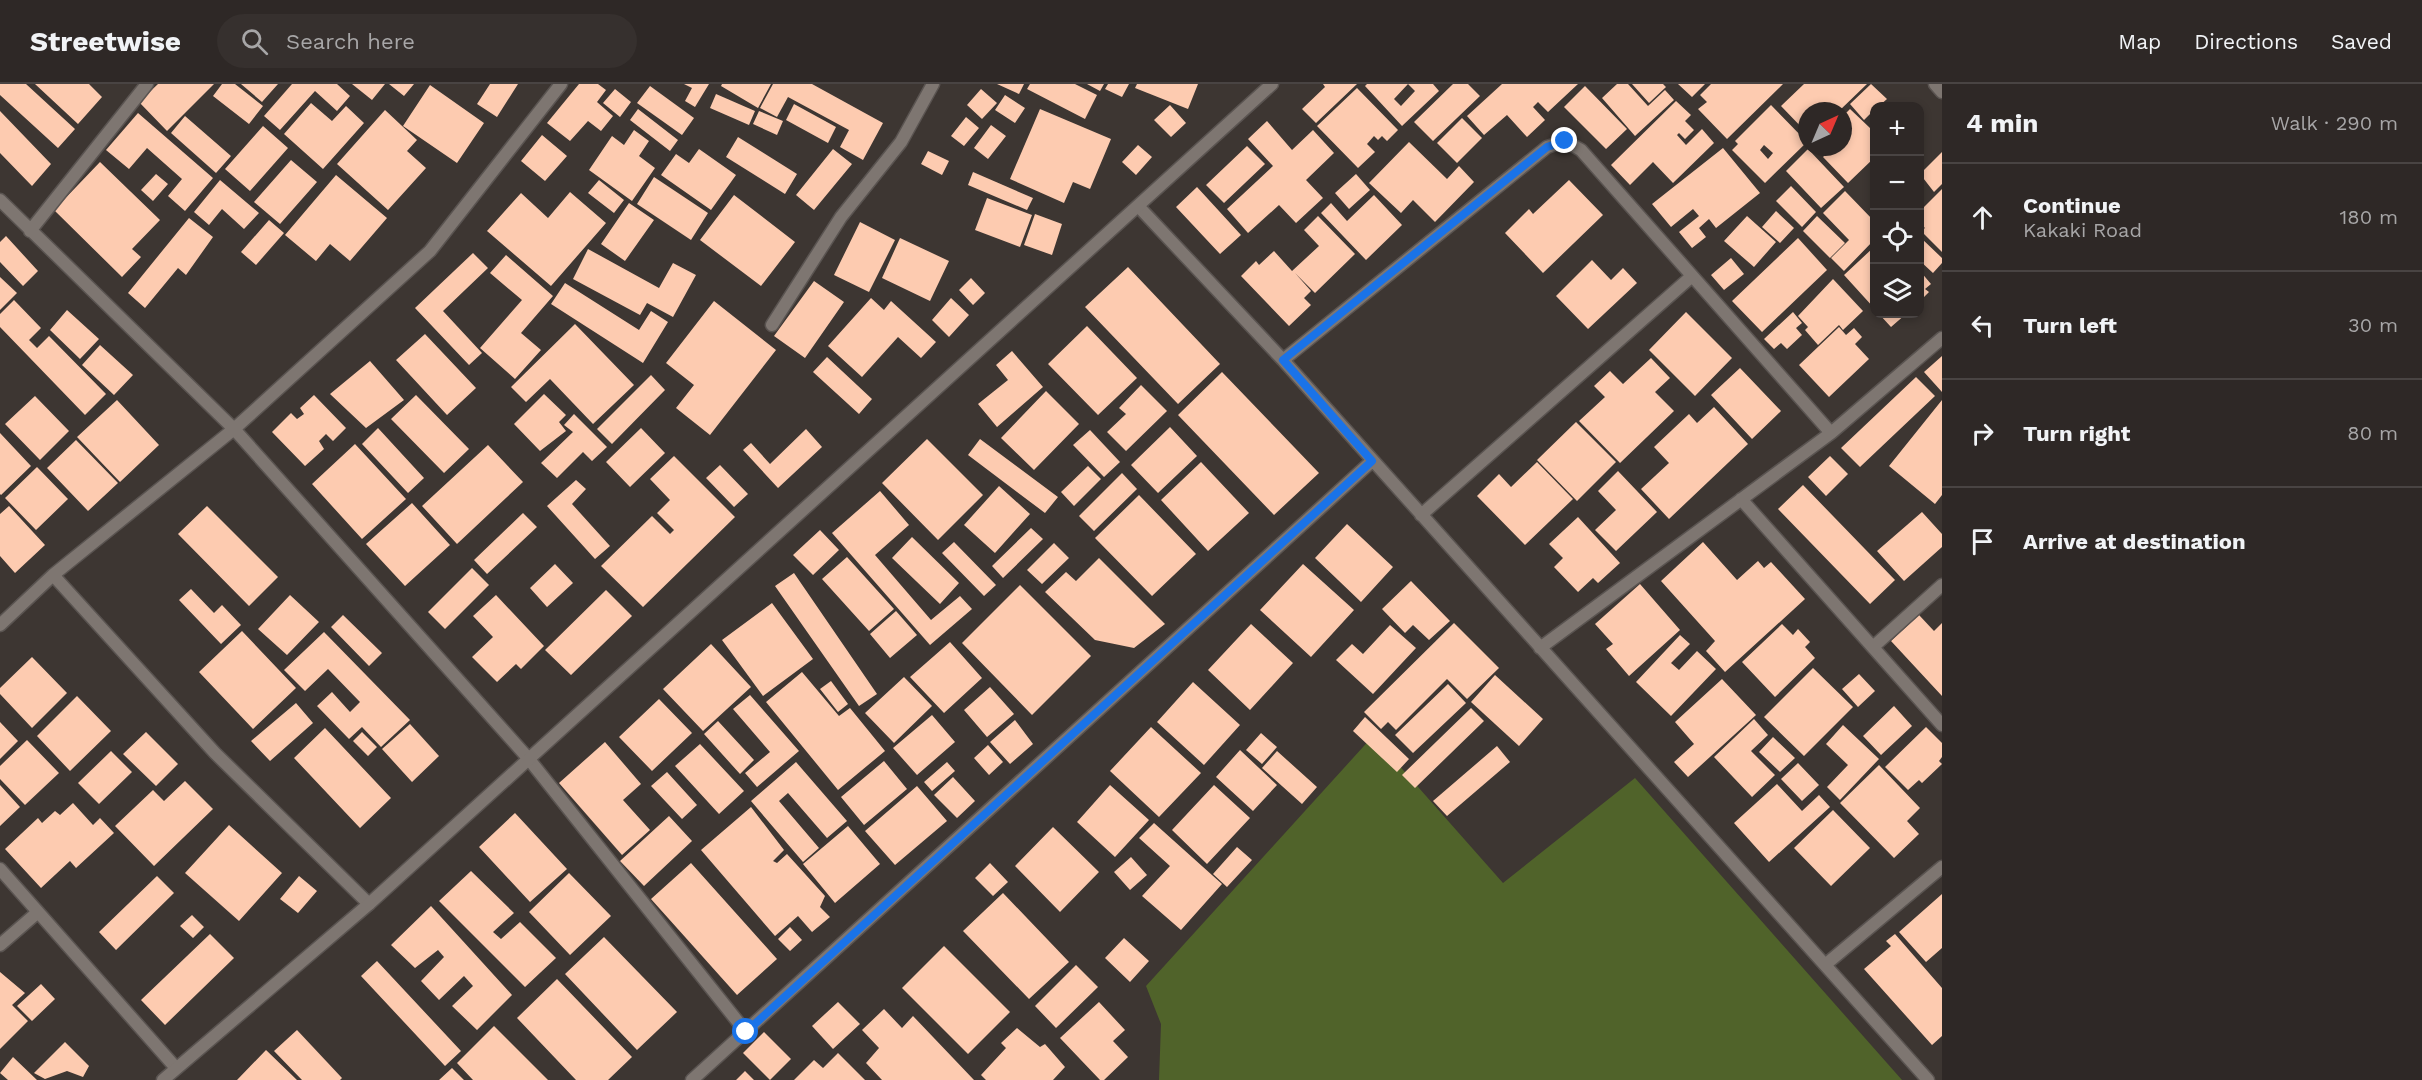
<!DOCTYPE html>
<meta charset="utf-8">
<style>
body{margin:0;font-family:"Work Sans",sans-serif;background:#36302e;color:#f1f3f6}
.controls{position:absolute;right:18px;top:18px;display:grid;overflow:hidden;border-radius:12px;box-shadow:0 3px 9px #0003}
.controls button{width:54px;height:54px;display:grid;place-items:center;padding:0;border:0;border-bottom:2px solid #494443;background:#2e2826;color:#f1f3f6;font:30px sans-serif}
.compass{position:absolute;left:1798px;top:18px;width:54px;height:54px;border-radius:50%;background:#2e2826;box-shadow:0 3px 9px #0003;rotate:44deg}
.stop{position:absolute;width:18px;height:18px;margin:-14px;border:4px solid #1a73e8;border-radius:50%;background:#fff}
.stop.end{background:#1a73e8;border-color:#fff;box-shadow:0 2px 6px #0008}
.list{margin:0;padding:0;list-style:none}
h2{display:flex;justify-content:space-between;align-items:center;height:78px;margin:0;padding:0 24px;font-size:26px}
h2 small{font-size:20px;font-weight:400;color:#a7a6a7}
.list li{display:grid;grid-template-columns:39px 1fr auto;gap:18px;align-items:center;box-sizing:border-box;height:108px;padding:0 24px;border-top:2px solid #494443}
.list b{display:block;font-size:22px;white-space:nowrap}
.list p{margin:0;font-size:20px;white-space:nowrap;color:#a7a6a7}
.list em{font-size:20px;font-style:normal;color:#a7a6a7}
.icon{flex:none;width:33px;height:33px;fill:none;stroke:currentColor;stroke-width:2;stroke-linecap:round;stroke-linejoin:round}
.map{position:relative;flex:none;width:1942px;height:996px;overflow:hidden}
header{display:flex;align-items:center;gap:36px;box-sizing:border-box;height:84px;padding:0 30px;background:#2e2826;border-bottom:2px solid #494443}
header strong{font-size:28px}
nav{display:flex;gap:33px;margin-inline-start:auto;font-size:21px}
.search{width:420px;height:54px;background:#36302e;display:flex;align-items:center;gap:15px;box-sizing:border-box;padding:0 21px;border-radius:33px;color:#a7a6a7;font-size:22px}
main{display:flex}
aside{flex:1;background:#2e2826}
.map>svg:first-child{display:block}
.green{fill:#50632a}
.building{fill:#fdcbb0;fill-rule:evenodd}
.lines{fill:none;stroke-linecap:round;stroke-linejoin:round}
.minor-casing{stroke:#5a5451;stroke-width:15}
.tertiary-casing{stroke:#5a5451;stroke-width:15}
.minor{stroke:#7e7671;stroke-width:12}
.tertiary{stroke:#7e7671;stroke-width:12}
.route{stroke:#1a73e8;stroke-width:8}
</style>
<header>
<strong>Streetwise</strong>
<div class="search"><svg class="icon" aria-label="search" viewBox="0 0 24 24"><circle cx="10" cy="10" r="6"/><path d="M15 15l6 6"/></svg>Search here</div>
<nav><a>Map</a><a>Directions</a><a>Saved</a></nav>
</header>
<main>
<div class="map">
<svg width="1942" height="996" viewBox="0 0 1942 996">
<rect width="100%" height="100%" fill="#3d3632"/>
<path class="green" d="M1373 652 1503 799 1635 694 1902 996H1159L1161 940 1146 902Z"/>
<path class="building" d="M0 0H26L75 45 58 64 0 11Z
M35 0H89L102 13 78 40Z
M158 0H214L167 47 139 18Z
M222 0H235L263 22 249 40 213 12Z
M241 0H278L262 18Z
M292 0H337L350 12 337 27 315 7 280 46 264 32Z
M352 0H385L372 16Z
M389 0H414L404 12Z
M490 0H518L497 33 477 20Z
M579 0H598L606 6 597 18 613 32 601 47 588 37 570 57 547 39Z
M684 0H709L695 23 685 17 692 4Z
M722 0H771L758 24 721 2Z
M773 0H812L883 39 863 76 840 63 849 46 788 13 777 33 760 24Z
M997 0H1024L1019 10Z
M1030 0H1075L1097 11 1085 35 1027 5Z
M1087 0H1104L1100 7Z
M1108 0H1129L1122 13 1105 5Z
M1137 0H1198L1188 25 1135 4Z
M1323 0H1357L1316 39 1302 25 1325 3Z
M1367 0H1408L1394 15 1401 22 1415 7 1408 0H1433L1439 7 1402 42 1365 2Z
M1453 0H1468L1480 12 1433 57 1414 38Z
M1502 0H1578L1548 28 1538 18 1533 23 1545 36 1527 53 1507 31 1484 51 1467 32Z
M1617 0H1628L1648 22 1665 6 1674 16 1635 52 1602 14Z
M1632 0H1663L1666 3 1649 19Z
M1678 0H1705L1692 13Z
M1711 0H1783L1727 55 1698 25 1707 18 1700 11Z
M1804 0H1867L1839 27H1807V49L1781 22Z
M1871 0 1887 15 1879 22H1874V26L1864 36 1850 20Z
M430 1 484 39 457 79 403 42Z
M650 2 694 34 682 51 637 19Z
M1585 2 1627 45 1606 65 1564 23Z
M1357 4 1398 46 1387 57 1382 52 1378 56 1374 52 1367 60 1375 68 1358 84 1317 42Z
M615 5 631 18 620 33 603 19Z
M981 5 997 19 982 35 967 21Z
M716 10 755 27 749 41 710 24Z
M1005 11 1025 24 1015 39 995 26Z
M1676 17 1691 31 1685 37 1694 46 1685 55 1679 49 1677 51 1686 61 1702 45 1714 59 1673 99 1653 78 1630 101 1611 81Z
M311 19 332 37 346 22 364 39 323 85 284 50Z
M794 20 836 43 828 59 786 36Z
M1170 21 1186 39 1171 53 1154 36Z
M1771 21 1807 58 1765 99 1732 66 1738 60 1735 57ZM1764 61 1773 69 1768 75 1760 66Z
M638 25 678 56 670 67 630 36Z
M1040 25 1111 55 1090 105 1073 98 1064 119 1010 95Z
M1850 25 1870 44 1874 39V74L1848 99 1823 73 1833 63H1843V32Z
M385 26 417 56 407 67 426 84 388 126 337 80Z
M0 27 51 80 32 102 0 69Z
M759 27 783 37 777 51 753 40Z
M138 29 213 94 185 127 168 112 182 95 147 64 129 85 106 66Z
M185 32 231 72 216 89 171 49Z
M966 33 979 44 964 62 951 52Z
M1462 34 1482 54 1457 79 1437 59Z
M1267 37 1292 66 1313 46 1334 69 1306 96 1323 114 1296 139 1279 121 1248 149 1227 125 1273 82 1248 55Z
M991 41 1006 52 988 75 974 64Z
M263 42 288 64 250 107 225 85Z
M634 46 649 57 639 72 655 84 632 117 589 86 612 52 624 61Z
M542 51 567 72 545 97 521 77Z
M738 53 797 90 785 110 726 73Z
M1409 58 1447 95 1459 82 1474 98 1435 138 1413 116 1401 129 1369 99Z
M1138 61 1152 73 1136 91 1122 78Z
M1247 62 1265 80 1224 119 1206 101Z
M1723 64 1760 109 1716 144 1709 135 1699 144 1706 153 1692 164 1679 148 1699 132 1693 125 1671 143 1652 120Z
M699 65 736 91 711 126 661 91 676 70 689 79Z
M833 65 852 80 814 126 796 111Z
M1808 65 1844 103 1821 124 1786 87Z
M928 67 949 77 942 91 921 80Z
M1942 68V100L1934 108 1920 90Z
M291 76 317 98 280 140 254 118Z
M100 78 160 136 132 165 141 173 122 193 54 126Z
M973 88 1033 114 1027 126 968 101Z
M156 90 168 100 153 117 141 106Z
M1356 90 1370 106 1349 125 1335 109Z
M336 91 387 134 350 177 330 160 316 177 285 151Z
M654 93 708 129 691 156 637 120Z
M220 96 259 129 244 145 222 125 209 141 194 128Z
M599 96 624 116 614 129 588 109Z
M1569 96 1603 131 1543 189 1505 149 1529 125 1533 130Z
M1791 102 1816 128 1802 143 1776 117Z
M1197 103 1241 151 1220 170 1176 123Z
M1942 105V168L1921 147 1925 144 1920 139V127Z
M1845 107 1874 137V156L1844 187 1831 174 1849 156 1823 129Z
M570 108 606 139 551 202 487 147 521 109 548 134Z
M734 111 795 158 761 202 700 156Z
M1374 111 1402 141 1366 176 1321 129 1331 119 1347 137Z
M987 114 1032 131 1020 163 975 146Z
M629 119 654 136 625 177 601 160Z
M1776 127 1794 144 1780 159 1762 143Z
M1035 130 1062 140 1052 171 1024 161Z
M1318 132 1355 170 1315 209 1295 189 1311 207 1304 214 1311 221 1289 242 1241 192 1256 177 1259 181 1274 167 1292 187 1319 162 1304 146Z
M1747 132 1776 158 1754 183 1724 157Z
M1817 132 1845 159 1830 174 1803 147Z
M189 134 213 153 186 191 178 184 145 224 128 209Z
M269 136 284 149 256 181 241 168Z
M860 138 895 156 869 208 834 191Z
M6 152 38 187 23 202 0 178V158Z
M1920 153 1942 174V179L1933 189 1920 177Z
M900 154 949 177 930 217 882 194Z
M1798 154 1827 186 1762 248 1732 217Z
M1874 163V224L1844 191Z
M588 165 659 204 673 179 696 191 673 233 647 219 640 231 573 195Z
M473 169 488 184 443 227 482 269 469 281 415 224Z
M506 171 553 212 521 249 541 266 515 295 480 264 522 216 490 189Z
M1731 174 1744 190 1724 206 1711 191Z
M1592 176 1611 196 1623 184 1637 199 1588 245 1556 212Z
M1128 183 1220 280 1178 320 1085 223Z
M1920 187 1931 200 1925 205 1929 208 1920 217Z
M0 193 17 209 0 226Z
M971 194 985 209 973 221 959 206Z
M1833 195 1863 227 1843 246 1839 241 1818 261 1805 246 1808 243 1798 232Z
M814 197 844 218 805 274 774 252Z
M565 199 639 246 651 227 668 238 643 279 551 220Z
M871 214 884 226 891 217 936 258 921 274 898 253 862 293 828 262Z
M951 214 969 231 949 253 932 236Z
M14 216 41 244 29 256 37 264 49 252 106 310 85 331 0 243V230Z
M714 217 776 266 710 351 676 324 694 301 666 279Z
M67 226 99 255 80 275 50 246Z
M1686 228 1732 274 1695 312 1649 266Z
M1793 228 1802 239 1796 244 1802 251 1787 265 1781 259 1774 265 1764 255Z
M1879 230H1906L1891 243Z
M575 240 634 301 593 340 550 295 526 318 511 303Z
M1087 242 1137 294 1098 331 1048 280Z
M1839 243 1846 251 1854 244 1862 253 1855 260 1869 275 1829 313 1799 281Z
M425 250 476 304 447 331 396 276Z
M100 261 133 291 114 311 82 281Z
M1012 267 1043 303 997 343 978 320 1008 296 996 281Z
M1942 272V308L1924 288Z
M827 273 872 315 859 330 813 288Z
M1651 274 1670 294 1655 308 1674 327 1620 379 1579 337 1605 313 1594 302 1610 287 1623 300Z
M370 277 404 316 366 344 330 310Z
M1740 284 1781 327 1752 355 1711 311Z
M1222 288 1319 389 1274 431 1178 331Z
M651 291 665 306 612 360 597 345Z
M1916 293 1935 312 1860 383 1841 364Z
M1141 301 1167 327 1126 367 1107 348 1126 330 1119 324Z
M1046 307 1079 340 1034 386 1001 354Z
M544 310 566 331 559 338 566 347 540 367 514 340Z
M314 311 346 344 333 357 326 350 319 357 324 365 305 382 272 348 291 329 297 335 304 330 300 324Z
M416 311 469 365 444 389 391 335Z
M35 312 69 347 40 376 5 340Z
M117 316 159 361 120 398 77 353Z
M1942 316V411L1935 420 1889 382Z
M1714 323 1748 360 1669 435 1641 405 1669 379 1654 363 1689 330 1697 339Z
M574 330 607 363 592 377 583 368 557 394 541 379 573 348 564 341Z
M1576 338 1616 378 1577 417 1537 376Z
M1170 343 1197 372 1158 409 1131 381Z
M378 344 424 394 408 409 362 360Z
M641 344 665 369 630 403 606 378Z
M806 345 822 363 778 404 743 366 751 359 770 380Z
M1090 346 1120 378 1104 393 1073 361Z
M0 349 31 382 1 411 0 410Z
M927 355 983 411 938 456 882 399Z
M980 355 1058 413 1045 429 968 371Z
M76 356 118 399 88 427 47 384Z
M355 360 406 415 362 455 312 400Z
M488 361 523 398 457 460 422 422Z
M674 372 735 433 643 523 601 482 652 432 670 450 674 446 657 429 670 416 650 395Z
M1830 372 1848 390 1826 412 1808 393Z
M1201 378 1249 429 1208 467 1161 416Z
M1537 378 1573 415 1525 461 1477 412 1499 390 1511 403Z
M720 381 748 410 734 423 706 394Z
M1088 382 1101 395 1074 422 1061 408Z
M37 383 68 415 36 446 5 414Z
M1618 387 1657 428 1616 467 1595 446 1616 426 1598 407Z
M1122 389 1137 405 1094 447 1079 432Z
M576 396 586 405 572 420 610 462 595 475 547 422Z
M1803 401 1895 496 1870 520 1778 425Z
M999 402 1030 430 995 469 964 441Z
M880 407 909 441 875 471 931 536 960 512 972 525 930 561 832 449Z
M1139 411 1196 470 1152 512 1095 454Z
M412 419 450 461 405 502 366 460Z
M9 422 45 461 15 489 0 472V430Z
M207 422 278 493 249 522 178 450Z
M1922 428 1942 450V463L1904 497 1877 467Z
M523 429 537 443 487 490 474 476Z
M1578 433 1620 479 1598 499 1593 494 1578 508 1554 483 1563 474 1549 460Z
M1347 440 1393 483 1361 518 1315 474Z
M1031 444 1043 455 1003 494 992 482Z
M820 446 839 466 813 491 793 471Z
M912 453 959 499 940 520 892 474Z
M954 458 996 501 984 512 942 469Z
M1703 458 1737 496 1758 477 1764 484 1771 478 1805 515 1725 588 1706 567 1715 557 1661 497Z
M1054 459 1069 474 1042 500 1027 486Z
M847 473 894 525 869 547 822 495Z
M1099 474 1165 540 1134 564 1095 556 1045 508 1066 488 1076 497Z
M555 480 573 499 547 523 530 504Z
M1303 480 1354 526 1311 573 1260 526Z
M472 484 489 501 445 545 428 528Z
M794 489 877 610 859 622 775 502Z
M1411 497 1450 537 1429 556 1413 541 1405 549 1382 525Z
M1640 500 1680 546 1629 592 1606 565 1613 560 1595 540Z
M1020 501 1091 572 1032 631 962 559Z
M191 505 214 529 222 521 241 541 221 560 179 516Z
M606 506 632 532 571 591 545 566Z
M290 511 319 538 287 571 258 545Z
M496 511 544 562 521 585 516 580 497 598 472 573 493 553 473 532Z
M772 519 813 575 763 612 722 556Z
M896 527 917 551 890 574 870 550Z
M343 531 382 569 369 582 331 543Z
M1919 531 1934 547 1942 539V612L1891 557Z
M1454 539 1499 584 1467 615 1447 595 1396 646 1388 638 1381 645 1364 628Z
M1251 540 1293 579 1250 626 1208 586Z
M1782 540 1793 551 1798 545 1810 558 1805 563 1815 574 1775 613 1742 578Z
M1390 541 1416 564 1373 610 1336 576 1352 560 1363 570Z
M242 547 296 604 253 645 199 588Z
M324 548 410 636 381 663 362 643 349 655 317 622 332 608 350 628 360 618 328 585 305 607 284 586Z
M1680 551 1690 560 1671 579 1679 586 1697 567 1716 585 1671 632 1636 598Z
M950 558 982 594 944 629 910 593Z
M711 560 751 603 703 647 663 605Z
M32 573 67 609 32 644 0 610V604Z
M1813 584 1853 623 1804 672 1764 633Z
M802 588 839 632 850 624 885 667 838 706 766 618Z
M1859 590 1875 607 1858 623 1842 605Z
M1495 591 1543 635 1519 662 1471 618Z
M904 593 932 622 894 659 865 629Z
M1722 595 1756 631 1688 693 1674 678 1694 660 1675 638Z
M831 597 848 620 838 628 820 605Z
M1193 598 1240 641 1204 681 1157 638Z
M1448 600 1466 619 1413 669 1395 651Z
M990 603 1014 630 987 653 964 626Z
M750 611 799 667 757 703 745 689 770 668 733 625Z
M77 612 111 647 70 687 37 652Z
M659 615 692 649 652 687 619 653Z
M296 619 313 639 270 677 251 657Z
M1894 622 1912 642 1881 671 1863 652Z
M1471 624 1484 637 1415 704 1402 691Z
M932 631 955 658 917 691 893 664Z
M1365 633 1409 675 1397 688 1353 647Z
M1754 635 1768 651 1751 667 1775 691 1752 713 1714 673Z
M1015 636 1033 660 1010 680 990 658Z
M718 637 754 676 740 690 704 650Z
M0 638 18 657 0 675Z
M410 640 439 672 412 698 382 665Z
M1843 641 1879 675 1840 716 1827 703 1848 681 1826 660Z
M1151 643 1201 689 1159 733 1110 687Z
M1926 643 1942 659V673L1939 677 1942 680 1922 699 1919 696 1908 706 1885 683Z
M325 644 391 714 360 744 294 674Z
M146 648 178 680 156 702 123 670Z
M362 648 377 663 368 672 353 657Z
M1261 649 1277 663 1262 680 1246 666Z
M1773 653 1795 674 1780 688 1759 668Z
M27 656 59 689 25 721 0 695V682Z
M605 658 641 700 623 716 650 746 622 771 559 699Z
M700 660 744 707 719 730 675 682Z
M988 661 1003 678 989 691 974 674Z
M1497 662 1510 678 1447 732 1433 717Z
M1240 666 1277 701 1253 727 1216 693Z
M111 667 132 688 99 720 78 699Z
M1277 667 1317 703 1302 720 1262 684Z
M884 677 907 705 864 741 841 713Z
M796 678 847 737 827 754 788 709 779 717 819 764 803 778 751 717Z
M947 678 955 687 932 707 924 698Z
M1798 679 1819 701 1802 717 1781 695Z
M1879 681 1920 724 1907 737 1919 750 1894 774 1840 719Z
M667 688 697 721 682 735 651 702Z
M953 693 975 717 957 734 934 711Z
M185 697 213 725 154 782 115 742 153 706 164 717Z
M1777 700 1802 727 1819 711 1830 723 1769 778 1734 739Z
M0 701 20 723 0 742Z
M1110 701 1149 736 1115 773 1077 738Z
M1214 701 1250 734 1207 780 1172 746Z
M917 702 947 737 895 781 865 747Z
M73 719 93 741 100 734 114 749 76 784 70 777 41 804 5 765 38 734 42 739 55 727 60 731Z
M751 723 784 766 773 777 777 779 787 770 825 812 820 823 830 833 812 848 798 832 775 852 701 766Z
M1833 726 1870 764 1831 802 1794 764Z
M515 729 567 785 530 818 479 763Z
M669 732 692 757 644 802 620 777Z
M1154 739 1222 800 1181 846 1142 812 1170 782 1139 754Z
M229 741 282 789 239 837 185 789Z
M848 742 880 780 835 819 803 780Z
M1053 743 1099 788 1060 828 1015 782Z
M1237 763 1252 776 1227 803 1213 790Z
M1131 773 1147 791 1130 806 1114 788Z
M691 779 777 875 737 911 651 815Z
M990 779 1008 798 993 812 975 794Z
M471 787 514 829 493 848 501 855 520 838 556 874 525 903 439 817Z
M569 789 611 832 570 871 529 828Z
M157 792 174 809 116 866 99 848Z
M299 792 317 807 298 829 280 815Z
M1003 809 1069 878 1029 915 963 847Z
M1942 810V864L1926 878 1899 848Z
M431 822 512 911 477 946 452 922 473 902 464 892 439 916 421 897 444 873 438 866 415 884 391 861Z
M192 831 204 843 193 854 180 842Z
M790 843 802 856 790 867 778 855Z
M210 850 234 874 165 941 141 916Z
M1895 850 1942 904V952L1932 961 1864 885 1891 862 1886 857Z
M604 853 677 928 637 966 565 890Z
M1124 854 1149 877 1130 898 1105 874Z
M944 862 1010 928 968 970 902 904Z
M377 877 461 967 445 982 361 892Z
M1076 881 1098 903 1056 944 1035 922Z
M0 888 25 909 12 921 28 937 0 965Z
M557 895 632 973 608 996H576L517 934Z
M41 900 55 915 32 937 17 922Z
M838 918 860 940 833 965 812 942Z
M1099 918 1125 946 1113 957 1128 973 1104 996H1100L1060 954Z
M884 925 902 944 913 932 974 996H882L866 979 879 964 862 946Z
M494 942 548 996H473L457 979Z
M1017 944 1040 963 1045 960 1065 983 1053 996H986L981 991 1006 964 1001 959Z
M297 946 342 994 340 996H302L274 967Z
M764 948 791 975 770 996 743 969Z
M65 958 89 982 83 993 67 987 45 995 34 989Z
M266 966 297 996H237Z
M838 969 865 996H794L814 976 823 984Z
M13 973 37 996H8L0 989Z
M452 984 464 996H439Z
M745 987 754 996H736Z"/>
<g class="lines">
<defs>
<path id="minor" d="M1935 0 1942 8
M0 116 234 345 528 674 746 948
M1139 123 1283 276 1928 996
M30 147 147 0
M772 241 841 133 901 58 933 0
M1283 276 1547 63 1565 57 1581 66 1831 349
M1741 415 1942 641
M1421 431 1692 192
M53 491 215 669 369 820
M0 541 53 491 234 345 430 167 561 0
M1873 563 1942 501
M1540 564 1831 349 1942 254
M0 785 176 984
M0 861 38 828
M1825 881 1942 783
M692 996 1372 377"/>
<path id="tertiary" d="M163 996 369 820 1272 0"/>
</defs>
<use href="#minor" class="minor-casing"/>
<use href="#tertiary" class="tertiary-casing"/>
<use href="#minor" class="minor"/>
<use href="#tertiary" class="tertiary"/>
</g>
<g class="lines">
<path class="route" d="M746 948 1372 377 1283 276 1547 63 1565 57"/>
</g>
</svg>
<div class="controls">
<button>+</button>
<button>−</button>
<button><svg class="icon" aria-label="locate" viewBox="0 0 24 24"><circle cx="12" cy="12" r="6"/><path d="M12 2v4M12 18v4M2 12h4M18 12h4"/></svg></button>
<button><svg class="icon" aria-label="layers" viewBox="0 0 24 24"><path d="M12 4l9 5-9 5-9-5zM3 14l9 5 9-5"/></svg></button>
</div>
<svg class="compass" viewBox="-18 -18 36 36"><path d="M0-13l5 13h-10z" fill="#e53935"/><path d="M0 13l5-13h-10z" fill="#a7a6a7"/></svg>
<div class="stop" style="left:746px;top:948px"></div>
<div class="stop end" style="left:1565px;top:57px"></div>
</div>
<aside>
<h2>4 min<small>Walk · 290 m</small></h2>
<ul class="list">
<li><svg class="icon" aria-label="ahead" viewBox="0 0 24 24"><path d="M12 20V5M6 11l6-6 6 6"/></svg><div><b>Continue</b><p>Kakaki Road</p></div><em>180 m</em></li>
<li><svg class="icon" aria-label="left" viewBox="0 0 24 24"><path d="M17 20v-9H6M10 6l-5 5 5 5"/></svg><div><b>Turn left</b></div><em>30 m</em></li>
<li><svg class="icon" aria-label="right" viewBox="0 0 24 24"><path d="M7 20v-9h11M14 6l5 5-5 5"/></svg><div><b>Turn right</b></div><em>80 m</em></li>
<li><svg class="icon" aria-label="arrive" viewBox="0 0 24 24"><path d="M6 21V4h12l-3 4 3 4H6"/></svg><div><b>Arrive at destination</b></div></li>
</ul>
</aside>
</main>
